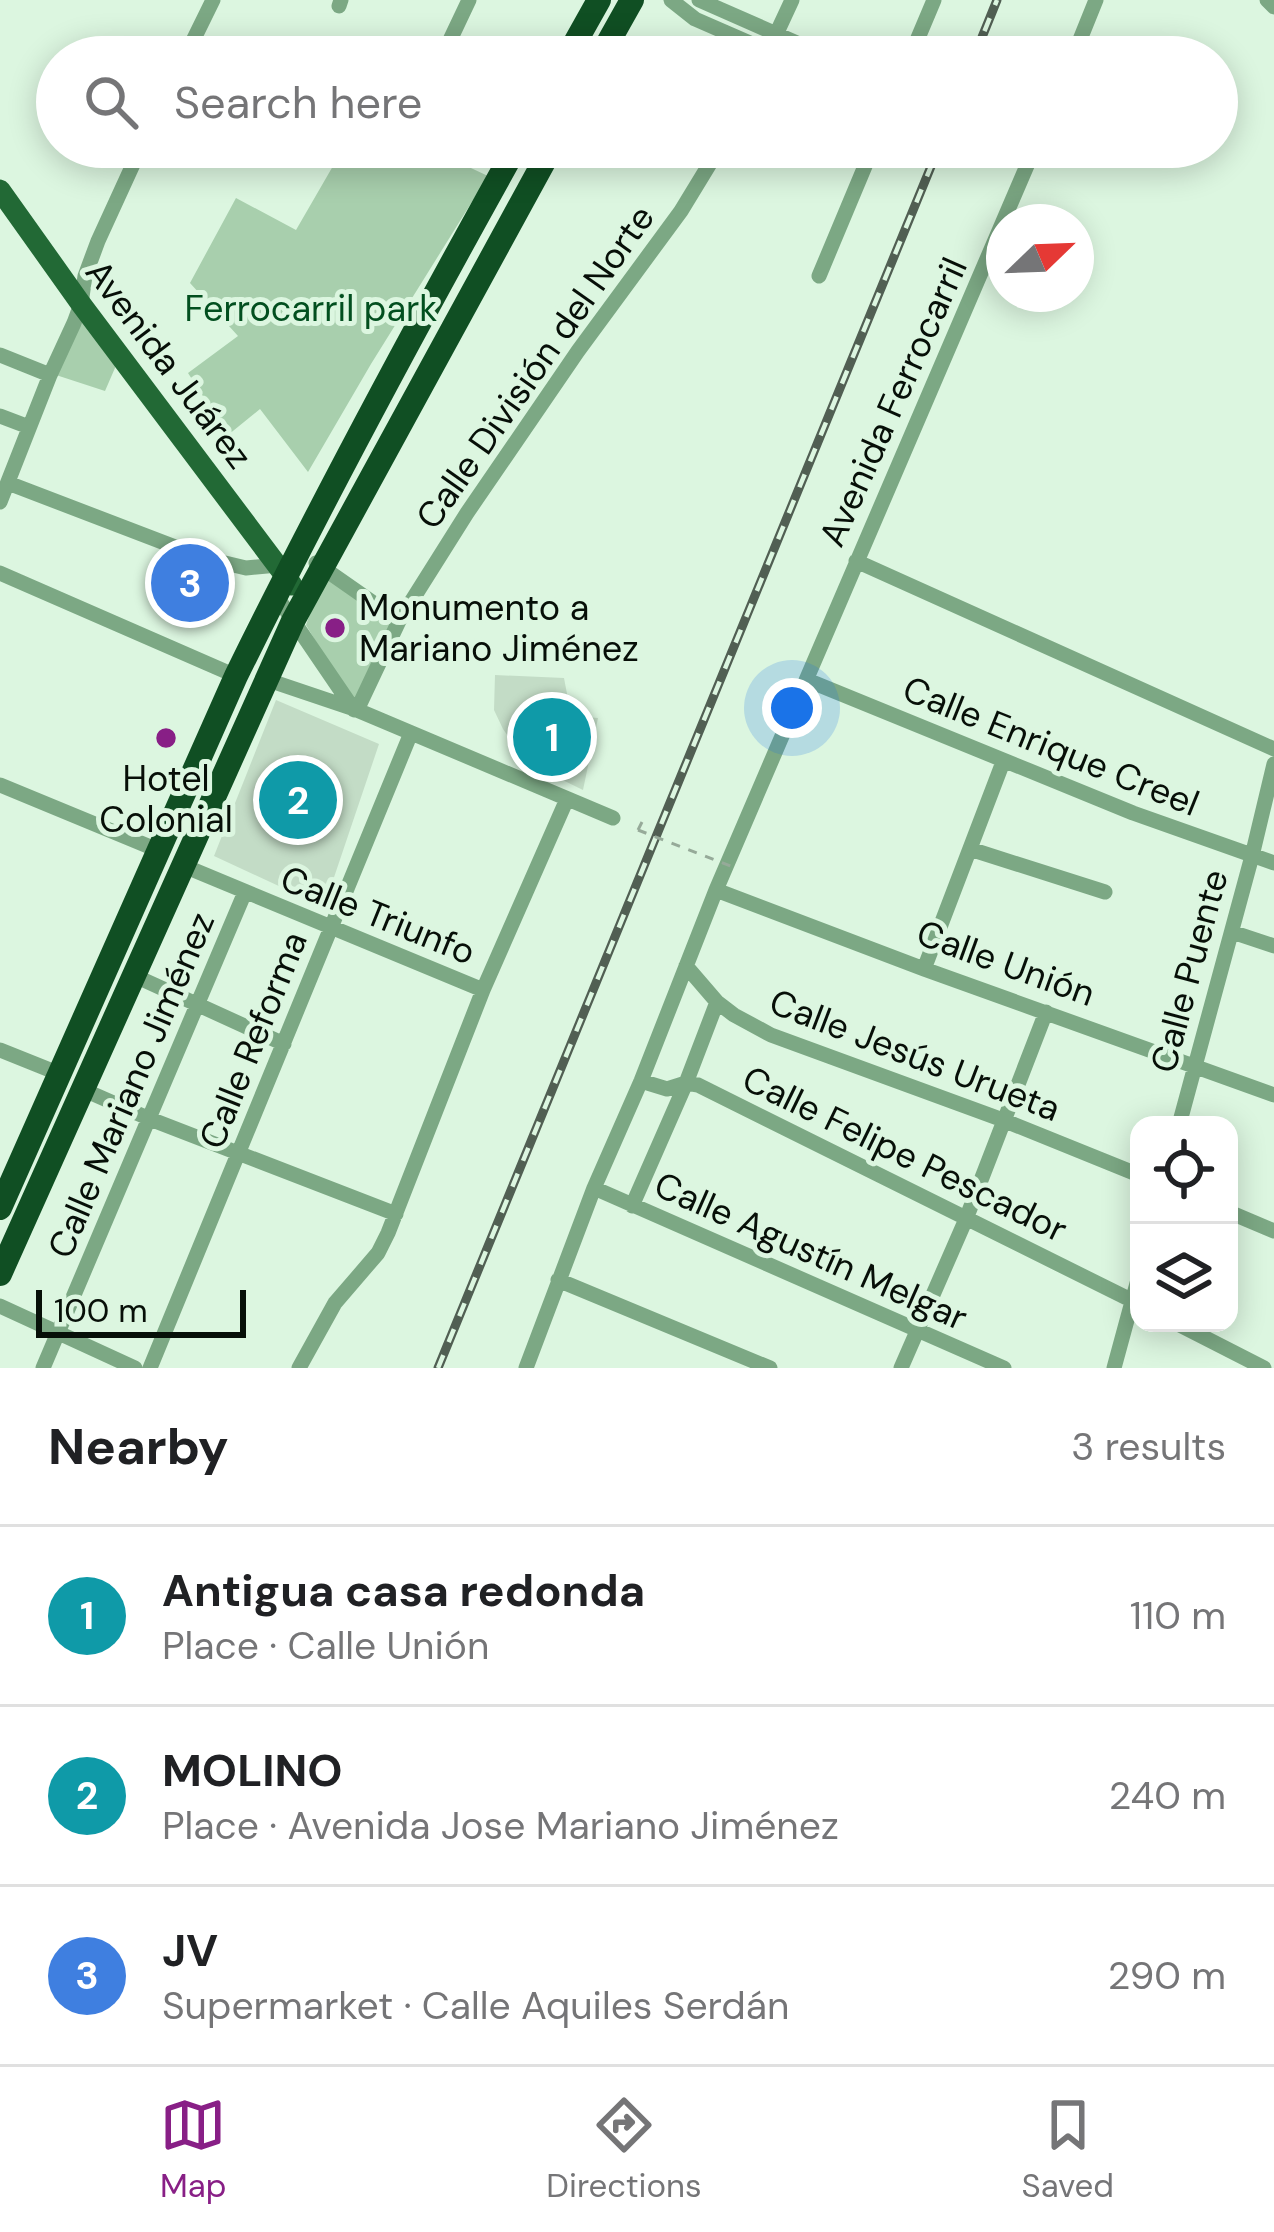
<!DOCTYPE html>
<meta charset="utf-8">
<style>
body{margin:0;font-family:"DM Sans",sans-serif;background:#f6f6f6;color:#202124}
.controls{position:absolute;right:36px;bottom:36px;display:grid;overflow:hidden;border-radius:24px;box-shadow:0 6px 30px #0003}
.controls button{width:108px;height:108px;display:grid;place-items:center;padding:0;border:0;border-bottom:3px solid #e0e0e0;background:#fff;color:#202124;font:60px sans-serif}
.compass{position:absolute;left:986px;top:204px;width:108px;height:108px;border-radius:50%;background:#fff;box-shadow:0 6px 30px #0003;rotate:67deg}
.scale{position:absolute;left:36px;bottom:30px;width:210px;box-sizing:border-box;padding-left:12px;border:6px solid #070f08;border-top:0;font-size:33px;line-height:42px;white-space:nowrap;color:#070f08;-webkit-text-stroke:9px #dcf6e0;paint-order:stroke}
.you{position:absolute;left:792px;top:708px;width:42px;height:42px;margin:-30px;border:9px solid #fff;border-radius:50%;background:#1a73e8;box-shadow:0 0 0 18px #1a73e833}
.badge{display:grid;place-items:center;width:78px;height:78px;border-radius:50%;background:#881f86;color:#fff;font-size:39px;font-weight:700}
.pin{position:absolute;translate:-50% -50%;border:6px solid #fff;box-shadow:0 3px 12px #0006}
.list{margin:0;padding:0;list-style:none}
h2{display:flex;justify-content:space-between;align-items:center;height:156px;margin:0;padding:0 48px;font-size:51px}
h2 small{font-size:39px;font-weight:400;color:#757577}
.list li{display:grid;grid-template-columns:78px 1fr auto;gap:36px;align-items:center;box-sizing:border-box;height:180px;padding:0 48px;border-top:3px solid #e0e0e0}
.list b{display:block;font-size:45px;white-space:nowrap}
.list p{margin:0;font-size:39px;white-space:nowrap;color:#757577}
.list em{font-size:39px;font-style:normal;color:#757577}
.icon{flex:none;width:66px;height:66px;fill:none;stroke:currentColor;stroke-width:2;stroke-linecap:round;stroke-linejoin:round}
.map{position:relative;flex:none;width:1274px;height:1368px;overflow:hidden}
.search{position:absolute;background:#fff;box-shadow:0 6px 30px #0003;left:36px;right:36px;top:36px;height:132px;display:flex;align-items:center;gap:30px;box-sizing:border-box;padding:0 42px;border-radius:66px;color:#757577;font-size:45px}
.sheet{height:696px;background:#fff}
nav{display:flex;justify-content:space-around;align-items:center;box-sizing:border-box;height:168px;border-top:3px solid #e0e0e0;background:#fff;font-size:33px;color:#757577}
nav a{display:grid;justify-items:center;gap:6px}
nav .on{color:#881f86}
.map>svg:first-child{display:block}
.green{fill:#a8cfad}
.building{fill:#c3dcc6}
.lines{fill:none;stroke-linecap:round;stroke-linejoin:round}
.path{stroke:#96aa99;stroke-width:3;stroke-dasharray:9 9;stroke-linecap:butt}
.minor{stroke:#7ca884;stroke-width:15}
.major{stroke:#226935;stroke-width:21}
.highway{stroke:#104f23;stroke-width:24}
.rail-casing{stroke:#515f53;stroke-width:9}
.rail{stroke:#dcf6e0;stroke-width:4.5;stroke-dasharray:14;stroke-linecap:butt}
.path-bridge{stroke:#96aa99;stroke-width:3;stroke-dasharray:9 9;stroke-linecap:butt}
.poi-dot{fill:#881f86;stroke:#dcf6e0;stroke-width:4.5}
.labels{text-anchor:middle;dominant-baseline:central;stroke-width:10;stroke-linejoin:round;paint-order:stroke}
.park-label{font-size:36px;fill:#024f1f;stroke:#dcf6e0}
.street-label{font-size:36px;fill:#070f08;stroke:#dcf6e0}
.poi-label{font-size:36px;fill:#070f08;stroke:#dcf6e0;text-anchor:start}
</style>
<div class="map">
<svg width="1274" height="1368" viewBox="0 0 1274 1368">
<rect width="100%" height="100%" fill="#dcf6e0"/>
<path class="green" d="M344 147H426L488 176 371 364 308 472 260 409 228 435 188 373 238 336 190 283 236 198 296 230Z
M82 313 118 361 105 391 56 375Z
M324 573 394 622 354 705 306 625Z"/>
<path class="building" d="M495 675 564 678 568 699 574 707 587 717 598 718 583 790 534 766 515 746 503 729 494 710Z
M276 700 379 744 324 907 214 856Z"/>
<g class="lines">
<path class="path" d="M638 830 642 822"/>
<path class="minor" d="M671 0 695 19 782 57
M699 0 829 57
M1267 0 1274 7
M339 6 341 0
M773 41 792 0
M185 57 213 0
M442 57 469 0
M910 57 934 0
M1073 57 1096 0
M819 276 873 147
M0 355 50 375
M0 416 29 427
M8 483 204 558 246 568 278 565
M0 502 50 375 74 323 81 304 85 276 98 241 141 147
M856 561 1274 749
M316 563 399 621
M0 573 236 676
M275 594 354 710
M265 679 357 710 613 818
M807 680 1133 813 1274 863
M357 710 399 621 467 513 578 351 681 211 720 147
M0 785 160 851
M970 849 1105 892
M184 866 483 990
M716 890 924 969 1274 1095
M1232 932 1274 946
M686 966 717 1002 734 1015 771 1035 1003 1120 1139 1175
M924 969 1003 762
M135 976 284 1044
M0 1050 60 1074
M641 1081 667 1089 686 1083 698 1085 1139 1304
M84 1090 150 1119 396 1214
M1179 1125 1252 856 1274 764
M594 1188 1004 1368
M632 1206 686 1083 717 1002
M1229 1212 1274 1231
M558 1280 770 1368
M0 1306 135 1368
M1176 1323 1264 1368
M43 1368 245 892
M150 1368 411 733
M299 1368 335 1303 378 1253 388 1233 483 990 567 799
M526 1368 594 1188 641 1081 716 890 1035 147
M901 1368 966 1219 1046 1012
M1114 1368 1139 1276"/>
<path class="major" d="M0 190 81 304 292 585"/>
<path class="highway" d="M567 57 599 0
M600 57 632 0
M0 1208 236 676C324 497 419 321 516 147
M0 1274 293 621 552 147"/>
<defs>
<path id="rail" d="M974 57 997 0
M438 1368 939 147"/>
</defs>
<use href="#rail" class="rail-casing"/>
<use href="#rail" class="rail"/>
<path class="path-bridge" d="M638 830 733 867"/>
</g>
<g class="poi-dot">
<circle cx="335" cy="628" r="12"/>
<circle cx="166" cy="738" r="12"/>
</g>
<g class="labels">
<g class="park-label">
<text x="311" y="308">Ferrocarril park</text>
</g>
<g class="street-label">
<text transform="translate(169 364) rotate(53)">Avenida Juárez</text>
<text transform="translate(535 367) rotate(-55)">Calle División del Norte</text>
<text transform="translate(893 402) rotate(-66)">Avenida Ferrocarril</text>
<text transform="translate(1051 746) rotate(22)">Calle Enrique Creel</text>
<text transform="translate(378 915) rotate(22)">Calle Triunfo</text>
<text transform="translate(1006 963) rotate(20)">Calle Unión</text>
<text transform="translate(1189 971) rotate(-75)">Calle Puente</text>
<text transform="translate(253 1040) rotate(-68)">Calle Reforma</text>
<text transform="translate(915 1055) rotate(21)">Calle Jesús Urueta</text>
<text transform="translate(131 1085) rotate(-67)">Calle Mariano Jiménez</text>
<text transform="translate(905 1154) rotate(26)">Calle Felipe Pescador</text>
<text transform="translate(811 1251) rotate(24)">Calle Agustín Melgar</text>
</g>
<g class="poi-label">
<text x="359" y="607">Monumento a<tspan x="359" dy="41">Mariano Jiménez</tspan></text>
<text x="166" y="778" text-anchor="middle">Hotel<tspan x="166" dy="41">Colonial</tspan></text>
</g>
</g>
</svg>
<div class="controls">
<button><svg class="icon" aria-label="locate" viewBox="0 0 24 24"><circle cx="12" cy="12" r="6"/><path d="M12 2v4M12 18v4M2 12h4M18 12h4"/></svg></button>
<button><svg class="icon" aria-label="layers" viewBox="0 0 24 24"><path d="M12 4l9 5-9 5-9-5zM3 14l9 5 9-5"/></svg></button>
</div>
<svg class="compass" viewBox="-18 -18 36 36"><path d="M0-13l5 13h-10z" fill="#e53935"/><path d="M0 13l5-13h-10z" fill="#757577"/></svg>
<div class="scale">100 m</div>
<div class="you"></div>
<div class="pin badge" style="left:552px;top:737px;background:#0f9aa8">1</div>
<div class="pin badge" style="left:298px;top:800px;background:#0f9aa8">2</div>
<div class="pin badge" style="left:190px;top:583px;background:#3f7fe0">3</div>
<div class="search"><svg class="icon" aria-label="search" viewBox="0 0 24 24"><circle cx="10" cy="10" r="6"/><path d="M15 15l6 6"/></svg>Search here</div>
</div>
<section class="sheet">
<h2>Nearby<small>3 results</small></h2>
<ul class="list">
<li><span class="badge" style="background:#0f9aa8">1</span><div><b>Antigua casa redonda</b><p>Place · Calle Unión</p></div><em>110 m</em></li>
<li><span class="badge" style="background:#0f9aa8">2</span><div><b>MOLINO</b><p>Place · Avenida Jose Mariano Jiménez</p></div><em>240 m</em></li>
<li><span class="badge" style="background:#3f7fe0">3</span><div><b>JV</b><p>Supermarket · Calle Aquiles Serdán</p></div><em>290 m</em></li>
</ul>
</section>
<nav>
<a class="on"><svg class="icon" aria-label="map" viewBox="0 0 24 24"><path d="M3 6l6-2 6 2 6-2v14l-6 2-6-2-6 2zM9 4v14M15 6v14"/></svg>Map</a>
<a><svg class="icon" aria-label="directions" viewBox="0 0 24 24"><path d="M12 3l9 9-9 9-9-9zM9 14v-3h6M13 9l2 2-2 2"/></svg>Directions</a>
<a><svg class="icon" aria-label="saved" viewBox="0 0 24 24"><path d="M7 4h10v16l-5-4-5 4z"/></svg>Saved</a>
</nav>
